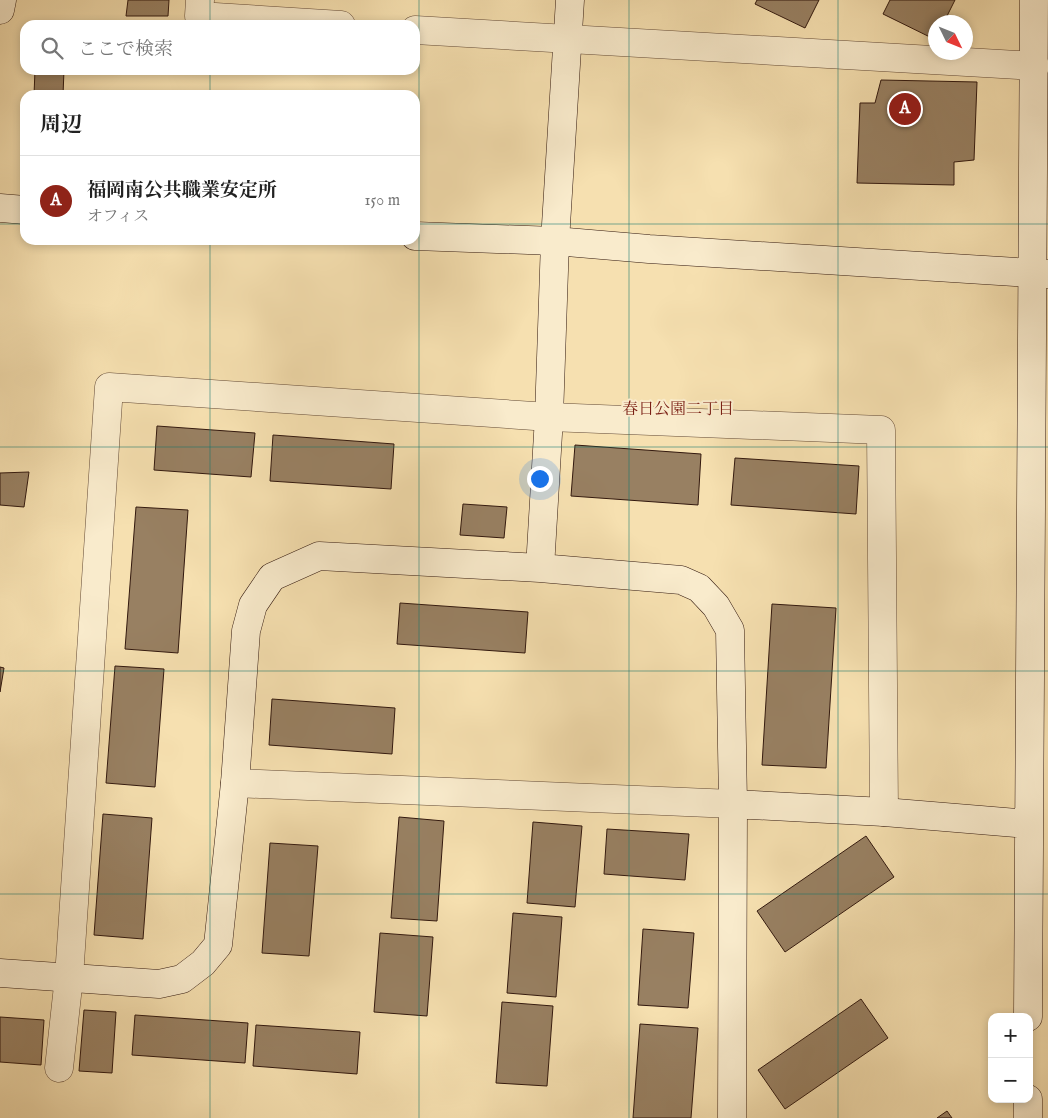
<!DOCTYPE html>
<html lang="ja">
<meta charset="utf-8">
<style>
body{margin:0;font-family:"IM FELL English","Noto Serif JP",serif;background:#f6f6f6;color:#222}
.controls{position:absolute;right:15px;bottom:15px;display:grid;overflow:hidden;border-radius:10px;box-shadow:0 2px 8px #0003}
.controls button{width:45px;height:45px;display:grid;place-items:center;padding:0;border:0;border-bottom:1px solid #e0e0e0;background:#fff;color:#222;font:25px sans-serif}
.compass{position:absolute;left:928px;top:15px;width:45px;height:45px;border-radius:50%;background:#fff;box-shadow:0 2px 8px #0003;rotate:133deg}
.you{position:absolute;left:539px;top:478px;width:18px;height:18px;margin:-12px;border:4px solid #fff;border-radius:50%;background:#1a73e8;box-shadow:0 0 0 8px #1a73e833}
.badge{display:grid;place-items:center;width:32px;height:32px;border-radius:50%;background:#8f2418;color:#fff;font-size:16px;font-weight:700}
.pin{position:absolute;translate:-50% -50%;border:2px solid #fff;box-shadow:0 1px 5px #0006}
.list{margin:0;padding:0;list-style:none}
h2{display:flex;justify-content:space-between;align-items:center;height:65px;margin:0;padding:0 20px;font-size:21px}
h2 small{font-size:16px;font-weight:400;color:#767676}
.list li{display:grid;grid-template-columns:32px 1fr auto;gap:15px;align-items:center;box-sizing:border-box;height:90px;padding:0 20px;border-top:1px solid #e0e0e0}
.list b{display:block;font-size:19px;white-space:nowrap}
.list p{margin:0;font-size:16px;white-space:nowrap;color:#767676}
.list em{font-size:16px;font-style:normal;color:#767676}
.icon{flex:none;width:28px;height:28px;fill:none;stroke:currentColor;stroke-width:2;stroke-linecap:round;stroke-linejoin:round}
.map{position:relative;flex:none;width:1048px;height:1118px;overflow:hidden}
.search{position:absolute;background:#fff;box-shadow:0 2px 8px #0003;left:20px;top:20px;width:400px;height:55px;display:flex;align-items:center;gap:12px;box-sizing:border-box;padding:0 18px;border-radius:15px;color:#767676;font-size:19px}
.panel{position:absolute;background:#fff;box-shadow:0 2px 8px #0003;left:20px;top:90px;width:400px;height:155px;border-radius:15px}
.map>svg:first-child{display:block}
.building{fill:#988062;stroke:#32180e}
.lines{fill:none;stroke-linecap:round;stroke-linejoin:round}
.street-casing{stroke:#634a36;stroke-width:29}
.secondary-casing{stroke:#32180e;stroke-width:29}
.street{stroke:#f9ebcc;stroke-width:28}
.secondary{stroke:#f9ebcc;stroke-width:28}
.grid{fill:none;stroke:#0f766e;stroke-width:1;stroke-opacity:0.55}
.labels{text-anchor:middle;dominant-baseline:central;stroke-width:4;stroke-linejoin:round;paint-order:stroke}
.neighbourhood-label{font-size:16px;fill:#7a1f14;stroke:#f9ebcc}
</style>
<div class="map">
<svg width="1048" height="1118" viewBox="0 0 1048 1118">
<rect width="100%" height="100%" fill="#f6e0b0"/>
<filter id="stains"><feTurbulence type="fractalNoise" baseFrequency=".004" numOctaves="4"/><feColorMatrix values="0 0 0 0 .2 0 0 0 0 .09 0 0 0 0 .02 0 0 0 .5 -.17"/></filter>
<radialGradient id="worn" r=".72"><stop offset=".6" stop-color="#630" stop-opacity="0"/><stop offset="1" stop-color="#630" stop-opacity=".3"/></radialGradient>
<path class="building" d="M128 0H169L168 16H126Z
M757 0H819L805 28 755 4Z
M890 0H955L944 22H936V40L883 14Z
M35 70H64L63 95H34Z
M881 80 977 82 974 160 954 162V185L857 183 860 103H875Z
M157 426 255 433 251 477 154 470Z
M273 435 394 444 391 489 270 481Z
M575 445 701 454 698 505 571 496Z
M735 458 859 466 856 514 731 505Z
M29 472 24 507 0 505V473Z
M463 504 507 507 504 538 460 535Z
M136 507 188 510 178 653 125 649Z
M400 603 528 612 525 653 397 644Z
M772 604 836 608 826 768 762 765Z
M115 666 164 669 155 787 106 783Z
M0 667 4 668 0 692Z
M272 699 395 708 392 754 269 745Z
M103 814 152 818 143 939 94 935Z
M399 817 444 821 437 921 391 918Z
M533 822 582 826 575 907 527 903Z
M607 829 689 834 685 880 604 874Z
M866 836 894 877 785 952 757 911Z
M270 843 318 846 309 956 262 953Z
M513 913 562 917 556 997 507 993Z
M643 929 694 933 688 1008 638 1005Z
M380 933 433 937 427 1016 374 1012Z
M861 999 888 1038 785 1109 758 1070Z
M502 1002 553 1006 547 1086 496 1083Z
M84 1010 116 1012 112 1073 79 1071Z
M135 1015 248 1023 245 1063 132 1055Z
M0 1017 44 1020 41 1065 0 1062Z
M640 1024 698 1028 691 1118H633Z
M256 1025 360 1032 357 1074 253 1066Z
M947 1111 952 1118H937Z"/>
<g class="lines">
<defs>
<path id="street" d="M200 0 199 16 341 25
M415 30 1035 66
M235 783 733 804
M59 1068 69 977 109 387 549 417 881 430 884 812"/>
<path id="secondary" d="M0 10 2 0
M0 208 25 210
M415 236 555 241 649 249 1048 274
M540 568 549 417 555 241 570 0
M733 804 884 812 1029 824
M0 973 159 984 182 979 203 963 218 945 235 783 246 631 253 605 272 577 319 556 540 568 681 580 699 588 716 606 730 630 733 804 732 1118
M1028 1017 1034 0
M1028 1118V1099"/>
</defs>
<use href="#street" class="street-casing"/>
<use href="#secondary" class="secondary-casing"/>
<use href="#street" class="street"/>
<use href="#secondary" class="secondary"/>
</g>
<path class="grid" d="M210 0V25M419 0V1118M629 0V1118M838 0V1118M210 70V95M0 224H25M415 224H1048M210 240V1118M0 447H1048M0 671H1048M0 894H1048"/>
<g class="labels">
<g class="neighbourhood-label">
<text x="678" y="410">春日公園二丁目</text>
</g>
</g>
<rect width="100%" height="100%" filter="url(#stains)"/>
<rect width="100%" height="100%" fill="url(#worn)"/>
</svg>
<div class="controls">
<button>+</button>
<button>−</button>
</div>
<svg class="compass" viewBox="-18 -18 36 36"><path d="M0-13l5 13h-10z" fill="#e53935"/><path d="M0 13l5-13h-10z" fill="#767676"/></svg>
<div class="you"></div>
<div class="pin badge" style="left:905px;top:109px">A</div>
<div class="search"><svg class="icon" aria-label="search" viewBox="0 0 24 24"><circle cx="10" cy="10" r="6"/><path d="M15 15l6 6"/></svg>ここで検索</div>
<section class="panel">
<h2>周辺<small></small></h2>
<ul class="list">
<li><span class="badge">A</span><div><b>福岡南公共職業安定所</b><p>オフィス</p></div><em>150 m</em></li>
</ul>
</section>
</div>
